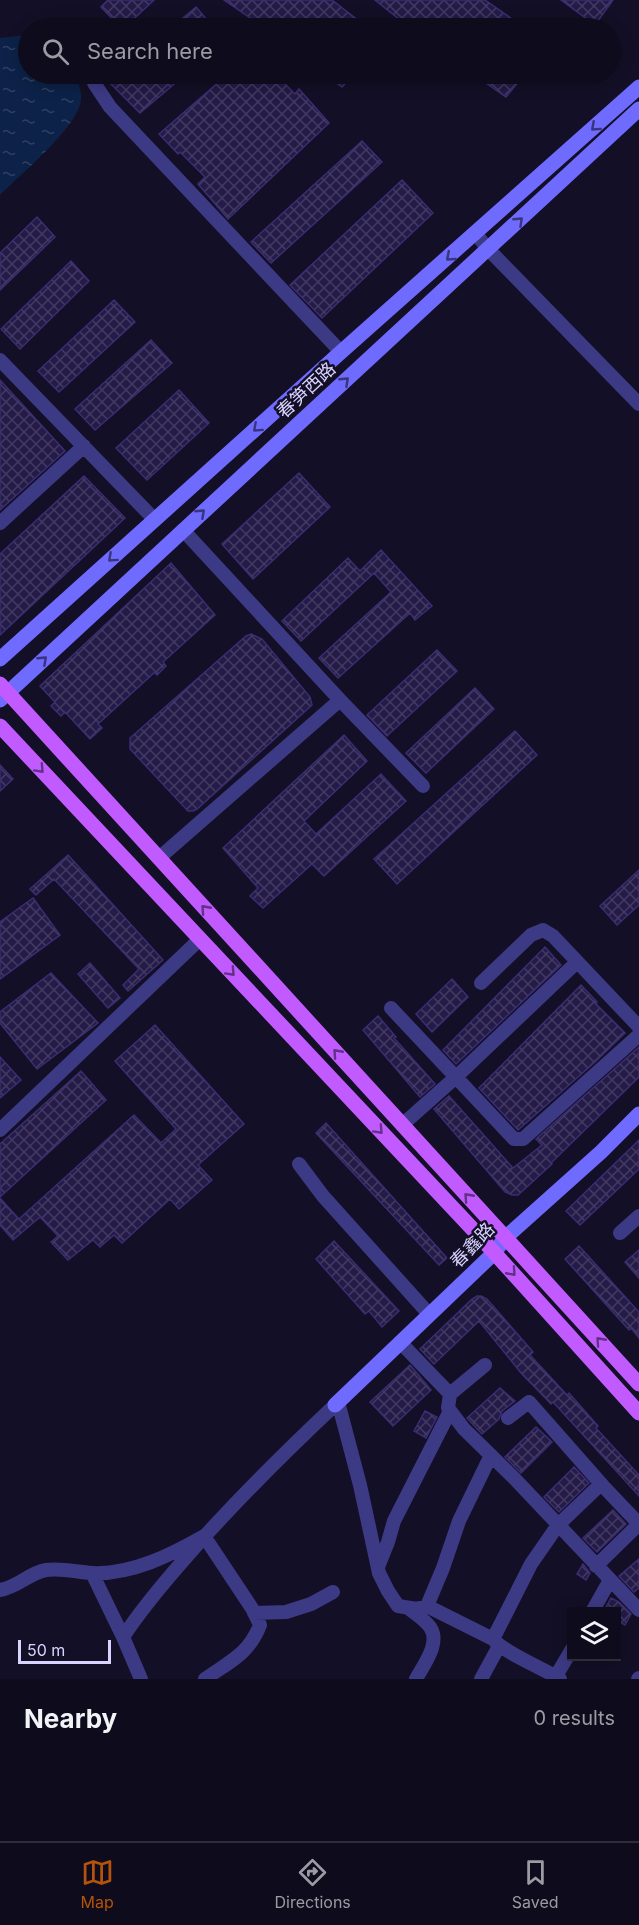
<!DOCTYPE html>
<meta charset="utf-8">
<style>
body{margin:0;font-family:Inter,"Noto Sans SC",sans-serif;background:#1c1929;color:#f1f3f6}
.controls{position:absolute;right:18px;bottom:18px;display:grid;overflow:hidden;border-radius:0px;box-shadow:0 3px 15px #0003}
.controls button{width:54px;height:54px;display:grid;place-items:center;padding:0;border:0;border-bottom:2px solid #2e2b3b;background:#0e0b1c;color:#f1f3f6;font:30px sans-serif}
.scale{position:absolute;left:18px;bottom:15px;width:93px;box-sizing:border-box;padding-left:6px;border:3px solid #d9d4ff;border-top:0;font-size:16px;line-height:21px;white-space:nowrap;color:#d9d4ff;-webkit-text-stroke:4px #130f26;paint-order:stroke}
.list{margin:0;padding:0;list-style:none}
h2{display:flex;justify-content:space-between;align-items:center;height:78px;margin:0;padding:0 24px;font-size:26px}
h2 small{font-size:20px;font-weight:400;color:#9b9ba3}
.icon{flex:none;width:33px;height:33px;fill:none;stroke:currentColor;stroke-width:2;stroke-linecap:round;stroke-linejoin:round}
.map{position:relative;flex:none;width:639px;height:1679px;overflow:hidden}
.search{position:absolute;background:#0e0b1c;box-shadow:0 3px 15px #0003;left:18px;right:18px;top:18px;height:66px;display:flex;align-items:center;gap:15px;box-sizing:border-box;padding:0 21px;border-radius:33px;color:#9b9ba3;font-size:22px}
.sheet{height:162px;background:#0e0b1c}
nav{display:flex;justify-content:space-around;align-items:center;box-sizing:border-box;height:84px;border-top:2px solid #2e2b3b;background:#0e0b1c;font-size:16px;color:#9b9ba3}
nav a{display:grid;justify-items:center;gap:3px}
nav .on{color:#b45309}
.map>svg:first-child{display:block}
.water{fill:url(#water-ripples)}
.building{fill:url(#building-cross-hatch);stroke:#3b2d73;stroke-width:1.5}
.lines{fill:none;stroke-linecap:round;stroke-linejoin:round}
.street{stroke:#3d3a85;stroke-width:14}
.secondary{stroke:#6f6bff;stroke-width:15}
.primary{stroke:#c25bff;stroke-width:15}
.oneway{stroke:#38347d}
.oneway2{stroke:#623188}
.labels{text-anchor:middle;dominant-baseline:central;stroke-width:5;stroke-linejoin:round;paint-order:stroke}
.street-label{font-size:18px;fill:#d9d4ff;stroke:#130f26}
</style>
<div class="map">
<svg width="639" height="1679" viewBox="0 0 639 1679">
<defs>
<pattern id="water-ripples" width="26" height="14" patternUnits="userSpaceOnUse" patternTransform="scale(1.5)"><rect width="26" height="14" fill="#0c2248"/><path d="M2 4q2-2 4 0t4 0M15 11q2-2 4 0t4 0" fill="none" stroke="#2f4163"/></pattern>
<pattern id="building-cross-hatch" width="8" height="8" patternUnits="userSpaceOnUse" patternTransform="scale(1.5)"><rect width="8" height="8" fill="#241b47"/><path d="M0 0l8 8M0 8l8-8" fill="none" stroke="#433b63"/></pattern>
</defs>
<rect width="100%" height="100%" fill="#130f26"/>
<path class="water" d="M27 35 28 36V74H75C78 81 82 92 81 100 78 127 20 175 0 195V38Z"/>
<path class="building" d="M108 0H154L124 28H121L101 7Z
M224 0H332L368 28H265Z
M375 0H485L525 28H410Z
M561 0H613L595 25Z
M196 7 214 28H171Z
M117 74H186L140 113 108 81Z
M228 74H275L295 94 299 89 329 123 228 219 198 184 205 177 180 152 178 154 159 134Z
M325 74H354L342 87Z
M473 74H525L506 97Z
M362 141 382 162 271 263 251 242Z
M402 180 433 213 322 318 290 285Z
M37 217 55 237 0 290V253Z
M71 261 89 281 20 349 1 329Z
M114 300 135 322 59 392 38 371Z
M151 340 172 363 95 430 75 409Z
M0 380 65 451 0 510Z
M179 390 209 423 147 480 116 448Z
M299 473 330 507 253 579 222 544Z
M84 476 125 518 0 635V554Z
M381 550 432 606 415 620 410 613 338 678 319 658 391 592 374 573 301 641 282 621 348 558 360 571Z
M171 563 215 615 163 662 166 666 157 675 155 672 98 724 102 728 90 739 65 712 61 716 51 706 55 702 40 686Z
M251 634 262 639 310 697 312 705 197 809 193 811H188L130 749V738L246 636Z
M437 650 457 671 387 736 367 715Z
M475 688 494 709 426 773 406 753Z
M515 731 537 755 397 884 374 859Z
M344 735 367 761 304 821 316 834 381 774 406 801 324 876 312 864 263 908 250 896 258 888 223 848Z
M0 765 13 779 0 791Z
M68 855 163 960 128 991 123 985 139 969 54 879 36 895 30 889Z
M639 870V905L617 925 600 906Z
M33 898 60 935 0 979V922Z
M545 947 561 965 456 1064 443 1050Z
M90 963 120 998 108 1008 78 974Z
M51 973 98 1023 37 1069 0 1023V1012Z
M452 979 468 997 432 1032 416 1014Z
M581 985 597 1002 596 1004 625 1033 595 1062 518 1130 479 1088Z
M378 1016 396 1037 394 1038 435 1084 420 1097 363 1030Z
M155 1025 244 1124 198 1165 212 1180 179 1209 170 1199 122 1243 114 1235 100 1247 93 1240 68 1260 51 1242 58 1236 40 1217 13 1240 0 1225V1198L19 1219 134 1115 161 1143 176 1129 115 1061Z
M639 1047V1077L551 1163 552 1164 518 1195H512L505 1192 434 1109 449 1096 513 1168 542 1145 536 1139Z
M0 1057 21 1080 0 1098Z
M81 1071 106 1100 0 1197V1144Z
M326 1123 447 1258 439 1265 316 1133Z
M639 1140V1169L580 1225 566 1211Z
M334 1241 399 1311 382 1327 369 1311 365 1314 316 1259Z
M579 1246 639 1312V1338L631 1328 629 1330 565 1259Z
M639 1250V1278L625 1262Z
M477 1296H481L487 1299 533 1352 530 1355 567 1395 569 1393 598 1426 596 1428 639 1475V1496L553 1402 551 1404 521 1373 479 1321 434 1364 420 1349 472 1299Z
M410 1365 431 1390 393 1426 370 1402Z
M500 1388 515 1401 502 1411 499 1419 482 1434 467 1418Z
M425 1411 437 1417 426 1438 414 1431Z
M536 1427 552 1442 521 1473 505 1457Z
M574 1467 589 1483 559 1512 544 1497Z
M613 1510 626 1524 597 1552 583 1538Z
M639 1559V1588L634 1592 619 1576Z
M583 1564 590 1573 586 1580 577 1574Z
M611 1598 619 1602 631 1614 625 1625 616 1620V1611H604Z"/>
<g class="lines">
<path class="street" d="M95 74 94 83 110 107 341 352
M476 234 488 249 639 404
M0 360 155 520
M0 523 84 446
M183 530 340 700 423 786
M159 858 340 700
M481 983 531 935 543 930 553 936 639 1027
M391 1008 514 1139H523L639 1035
M402 1125 456 1077 577 962
M0 1130 200 939
M299 1164 323 1196 429 1314
M620 1233 639 1216
M400 1342 450 1394 448 1408 464 1429 514 1478 639 1610
M450 1394 485 1365
M338 1402 360 1485 379 1573 388 1591 398 1606 417 1609 427 1606 493 1639C504 1653 543 1668 560 1679
M508 1418 529 1402 603 1486 639 1524
M596 1566 639 1524
M378 1567 388 1542 394 1521 450 1411
M92 1573 123 1637
M0 1590C18 1587 29 1573 46 1570 62 1568 76 1572 92 1573 131 1575 171 1555 204 1536L253 1610 260 1625C249 1654 229 1662 205 1679
M427 1606 443 1568 459 1521 491 1455
M408 1608C415 1613 425 1620 430 1627 441 1643 424 1664 416 1679
M592 1612 610 1580
M254 1613 286 1612 311 1604 333 1592
M493 1639 531 1564 558 1525 601 1484
M556 1676 572 1649
M141 1679 123 1637C141 1610 161 1586 182 1562 230 1506 282 1455 335 1405
M481 1679 499 1646
M638 1679 639 1678"/>
<path class="secondary" d="M0 659 341 352 639 87
M0 700 639 109
M335 1405 494 1253 505 1238 601 1152 639 1114"/>
<path class="primary" d="M0 684 639 1384
M0 726 481 1238 639 1413"/>
</g>
<defs><path id="oneway-chevron" d="M-2-3.5L2.5 0L-2 3.5" fill="none" stroke-width="1.6" stroke-linecap="round" stroke-linejoin="round" transform="scale(1.5)"/></defs>
<g class="oneway">
<use href="#oneway-chevron" transform="translate(595 127) rotate(138)"/>
<use href="#oneway-chevron" transform="translate(519 221) rotate(-43)"/>
<use href="#oneway-chevron" transform="translate(450 257) rotate(139)"/>
<use href="#oneway-chevron" transform="translate(345 381) rotate(-43)"/>
<use href="#oneway-chevron" transform="translate(257 428) rotate(138)"/>
<use href="#oneway-chevron" transform="translate(201 513) rotate(-43)"/>
<use href="#oneway-chevron" transform="translate(112 558) rotate(138)"/>
<use href="#oneway-chevron" transform="translate(43 660) rotate(-43)"/>
</g>
<g class="oneway2">
<use href="#oneway-chevron" transform="translate(40 769) rotate(47)"/>
<use href="#oneway-chevron" transform="translate(205 909) rotate(-132)"/>
<use href="#oneway-chevron" transform="translate(231 972) rotate(47)"/>
<use href="#oneway-chevron" transform="translate(337 1053) rotate(-132)"/>
<use href="#oneway-chevron" transform="translate(379 1130) rotate(47)"/>
<use href="#oneway-chevron" transform="translate(468 1197) rotate(-132)"/>
<use href="#oneway-chevron" transform="translate(512 1272) rotate(48)"/>
<use href="#oneway-chevron" transform="translate(600 1341) rotate(-132)"/>
</g>
<g class="labels">
<g class="street-label">
<text transform="translate(306 390) rotate(-43)">春笋西路</text>
<text transform="translate(472 1245) rotate(-46)">春鑫路</text>
</g>
</g>
</svg>
<div class="controls">
<button><svg class="icon" aria-label="layers" viewBox="0 0 24 24"><path d="M12 4l9 5-9 5-9-5zM3 14l9 5 9-5"/></svg></button>
</div>
<div class="scale">50 m</div>
<div class="search"><svg class="icon" aria-label="search" viewBox="0 0 24 24"><circle cx="10" cy="10" r="6"/><path d="M15 15l6 6"/></svg>Search here</div>
</div>
<section class="sheet">
<h2>Nearby<small>0 results</small></h2>
<ul class="list">
</ul>
</section>
<nav>
<a class="on"><svg class="icon" aria-label="map" viewBox="0 0 24 24"><path d="M3 6l6-2 6 2 6-2v14l-6 2-6-2-6 2zM9 4v14M15 6v14"/></svg>Map</a>
<a><svg class="icon" aria-label="directions" viewBox="0 0 24 24"><path d="M12 3l9 9-9 9-9-9zM9 14v-3h6M13 9l2 2-2 2"/></svg>Directions</a>
<a><svg class="icon" aria-label="saved" viewBox="0 0 24 24"><path d="M7 4h10v16l-5-4-5 4z"/></svg>Saved</a>
</nav>
